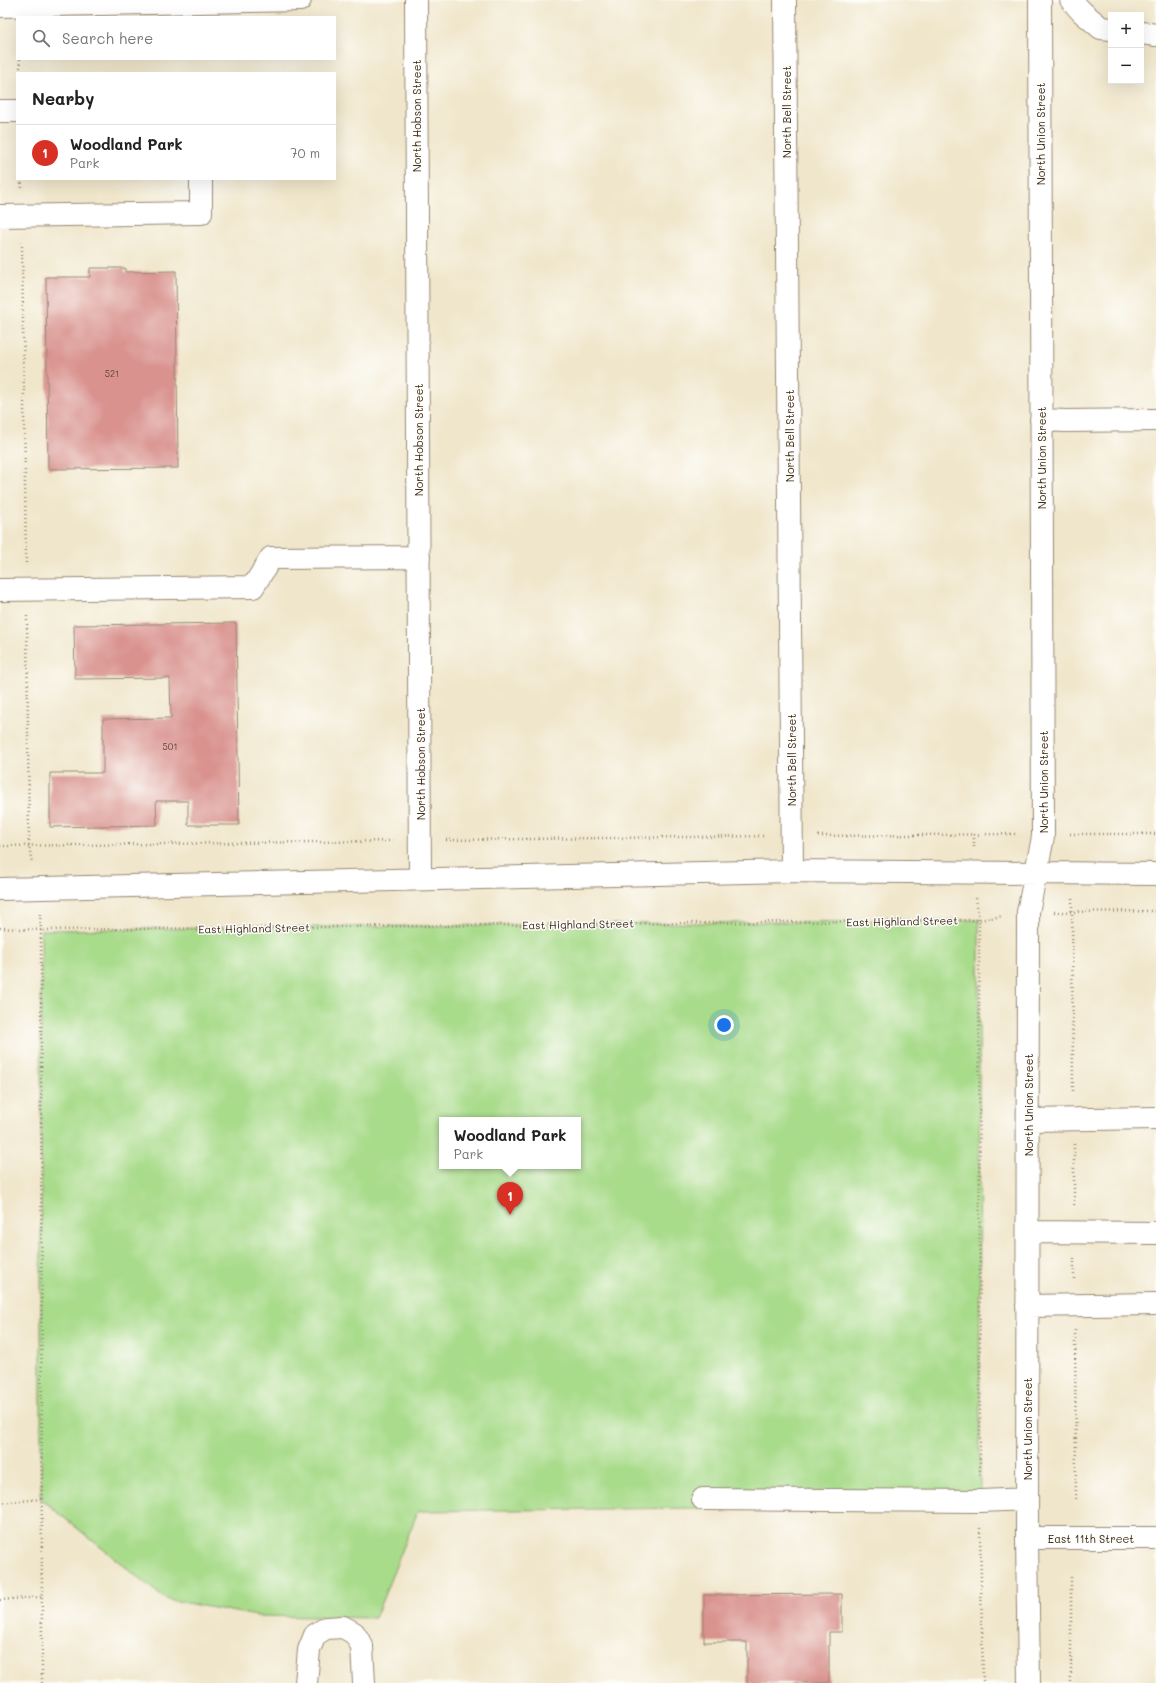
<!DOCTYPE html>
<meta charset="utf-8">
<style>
body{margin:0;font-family:Mali,sans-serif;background:#f6f6f6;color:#222}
.controls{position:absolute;right:12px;top:12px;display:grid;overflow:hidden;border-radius:0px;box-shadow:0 4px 16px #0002}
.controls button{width:36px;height:36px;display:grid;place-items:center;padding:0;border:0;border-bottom:1px solid #e0e0e0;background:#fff;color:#222;font:20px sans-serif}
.you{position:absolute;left:724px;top:1025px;width:14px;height:14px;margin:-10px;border:3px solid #fff;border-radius:50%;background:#1a73e8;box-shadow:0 0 0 6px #1a73e833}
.badge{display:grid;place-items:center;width:26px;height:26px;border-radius:50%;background:#d93025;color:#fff;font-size:13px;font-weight:700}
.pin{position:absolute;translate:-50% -33px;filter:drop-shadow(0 1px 2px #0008)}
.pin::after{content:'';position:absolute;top:21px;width:14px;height:12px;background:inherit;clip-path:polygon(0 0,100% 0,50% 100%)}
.popup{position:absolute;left:439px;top:1117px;width:142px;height:52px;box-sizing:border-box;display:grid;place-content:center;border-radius:0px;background:#fff;filter:drop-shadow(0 1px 3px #0005);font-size:13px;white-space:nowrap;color:#767676}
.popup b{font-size:15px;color:#222}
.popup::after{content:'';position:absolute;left:50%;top:100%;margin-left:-8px;border:8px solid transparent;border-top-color:#fff}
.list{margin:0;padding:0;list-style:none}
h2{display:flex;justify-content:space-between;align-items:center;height:52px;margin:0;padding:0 16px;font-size:17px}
h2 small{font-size:13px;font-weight:400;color:#767676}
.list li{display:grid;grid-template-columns:26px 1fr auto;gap:12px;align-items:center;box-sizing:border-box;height:56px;padding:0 16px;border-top:1px solid #e0e0e0}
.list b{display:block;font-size:15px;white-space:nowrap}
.list p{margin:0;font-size:13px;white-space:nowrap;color:#767676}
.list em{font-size:13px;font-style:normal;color:#767676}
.icon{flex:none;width:22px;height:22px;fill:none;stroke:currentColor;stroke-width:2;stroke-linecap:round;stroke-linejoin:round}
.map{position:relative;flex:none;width:1156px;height:1683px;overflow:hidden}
.search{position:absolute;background:#fff;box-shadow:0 4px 16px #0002;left:16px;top:16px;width:320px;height:44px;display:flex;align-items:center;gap:10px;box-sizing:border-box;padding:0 14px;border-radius:0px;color:#767676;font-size:15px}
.panel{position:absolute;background:#fff;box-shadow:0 4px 16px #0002;left:16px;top:72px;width:320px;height:108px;border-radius:0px}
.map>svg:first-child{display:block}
.green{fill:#a8db8a;stroke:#728254;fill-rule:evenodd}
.building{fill:#d9928e}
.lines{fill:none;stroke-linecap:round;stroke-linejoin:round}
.minor-casing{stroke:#968874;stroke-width:24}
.path{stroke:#968874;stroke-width:2.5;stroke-dasharray:1 3;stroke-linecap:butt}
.minor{stroke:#fff;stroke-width:22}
.labels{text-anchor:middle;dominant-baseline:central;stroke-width:3;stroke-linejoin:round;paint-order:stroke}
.number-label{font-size:9px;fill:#62443a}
.street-label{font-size:11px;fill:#3b2a1e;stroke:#fdfcf7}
</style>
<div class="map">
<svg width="1156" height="1683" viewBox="0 0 1156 1683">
<rect width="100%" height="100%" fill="#fdfcf7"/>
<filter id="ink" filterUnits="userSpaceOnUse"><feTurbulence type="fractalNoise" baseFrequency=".025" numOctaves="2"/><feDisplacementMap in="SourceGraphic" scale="8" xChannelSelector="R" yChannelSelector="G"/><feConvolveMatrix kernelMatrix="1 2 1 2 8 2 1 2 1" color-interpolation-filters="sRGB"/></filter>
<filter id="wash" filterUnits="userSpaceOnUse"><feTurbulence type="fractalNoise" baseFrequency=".012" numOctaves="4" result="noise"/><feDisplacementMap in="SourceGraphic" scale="16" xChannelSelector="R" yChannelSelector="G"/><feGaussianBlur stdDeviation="0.9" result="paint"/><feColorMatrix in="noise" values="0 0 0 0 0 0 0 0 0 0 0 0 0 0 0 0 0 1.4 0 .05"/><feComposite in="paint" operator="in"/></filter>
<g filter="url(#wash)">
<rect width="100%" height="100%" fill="#f0e6cb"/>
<path class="green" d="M979 920 980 1505 418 1511 375 1618 257 1616 165 1599 41 1499V930ZM442 1120H578V1166H442Z"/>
<g id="blocks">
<path class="building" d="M90 268H125V272L176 271 178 468 48 469 46 277H90Z
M236 623 239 825H188V801H156L157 825 50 827V773H103V719L171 718 170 678 75 679 74 625Z
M842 1594V1632H829V1683H747V1642H704V1595Z"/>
</g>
</g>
<g filter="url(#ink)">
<use href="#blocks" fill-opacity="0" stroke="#968874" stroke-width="1"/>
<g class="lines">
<defs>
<path id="minor" d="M416 0 420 879
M785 0 792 871
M1071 0 1082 12 1101 28 1111 29
M0 6 300 0
M1141 33 1156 35
M0 111H17
M0 216 201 213V179
M1041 420 1066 421 1156 420
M0 590 253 587 271 558 419 557
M0 889 792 871 1156 874
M1028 1120 1156 1118
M1028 1232 1156 1233
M1027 1306 1156 1304
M703 1499 980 1501 1027 1499
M1027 1538H1156
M306 1683 309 1650 315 1635 326 1628 343 1627 354 1633 362 1646 364 1683
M1029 1683 1027 1538 1028 912 1043 837 1040 0"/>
</defs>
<use href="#minor" class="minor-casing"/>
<path class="path" d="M20 59V73
M21 179 22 189
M22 242 26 563
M27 616 29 846 32 863
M1070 834H1156
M818 836 1017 834
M446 840 765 836
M0 846 393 841
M974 847V834
M976 898 979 920 980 1475
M1072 898 1073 1093
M1054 912 1156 911
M40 914 41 930 42 1683
M0 928 41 930 979 920 1003 916
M1074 1144V1207
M1074 1258V1279
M1075 1330 1076 1500
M0 1503 41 1499
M980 1528 983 1683
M1071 1577V1683
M0 1600 41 1597"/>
<use href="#minor" class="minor"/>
</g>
</g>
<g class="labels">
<g class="number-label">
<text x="112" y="373">521</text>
<text x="170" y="746">501</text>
</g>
<g class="street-label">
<text transform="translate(786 112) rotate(-90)">North Bell Street</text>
<text transform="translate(416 116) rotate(-90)">North Hobson Street</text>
<text transform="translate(1040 134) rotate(-90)">North Union Street</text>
<text transform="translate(789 436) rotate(-90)">North Bell Street</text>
<text transform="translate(418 440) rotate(-90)">North Hobson Street</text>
<text transform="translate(1041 458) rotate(-90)">North Union Street</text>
<text transform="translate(791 760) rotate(-90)">North Bell Street</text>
<text transform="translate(420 764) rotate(-90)">North Hobson Street</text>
<text transform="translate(1043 782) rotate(-90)">North Union Street</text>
<text transform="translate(902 921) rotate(-1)">East Highland Street</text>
<text transform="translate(578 924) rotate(-1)">East Highland Street</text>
<text transform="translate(254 928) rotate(-1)">East Highland Street</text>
<text transform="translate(1028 1105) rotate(-90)">North Union Street</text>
<text transform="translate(1027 1429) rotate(-90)">North Union Street</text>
<text x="1091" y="1538">East 11th Street</text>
</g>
</g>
</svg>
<div class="controls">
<button>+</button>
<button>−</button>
</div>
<div class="you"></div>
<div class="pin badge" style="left:510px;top:1215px">1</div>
<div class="popup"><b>Woodland Park</b>Park</div>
<div class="search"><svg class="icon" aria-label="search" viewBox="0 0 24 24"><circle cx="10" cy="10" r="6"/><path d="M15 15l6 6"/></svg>Search here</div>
<section class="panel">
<h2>Nearby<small></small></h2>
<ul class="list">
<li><span class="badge">1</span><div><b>Woodland Park</b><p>Park</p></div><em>70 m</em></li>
</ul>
</section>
</div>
